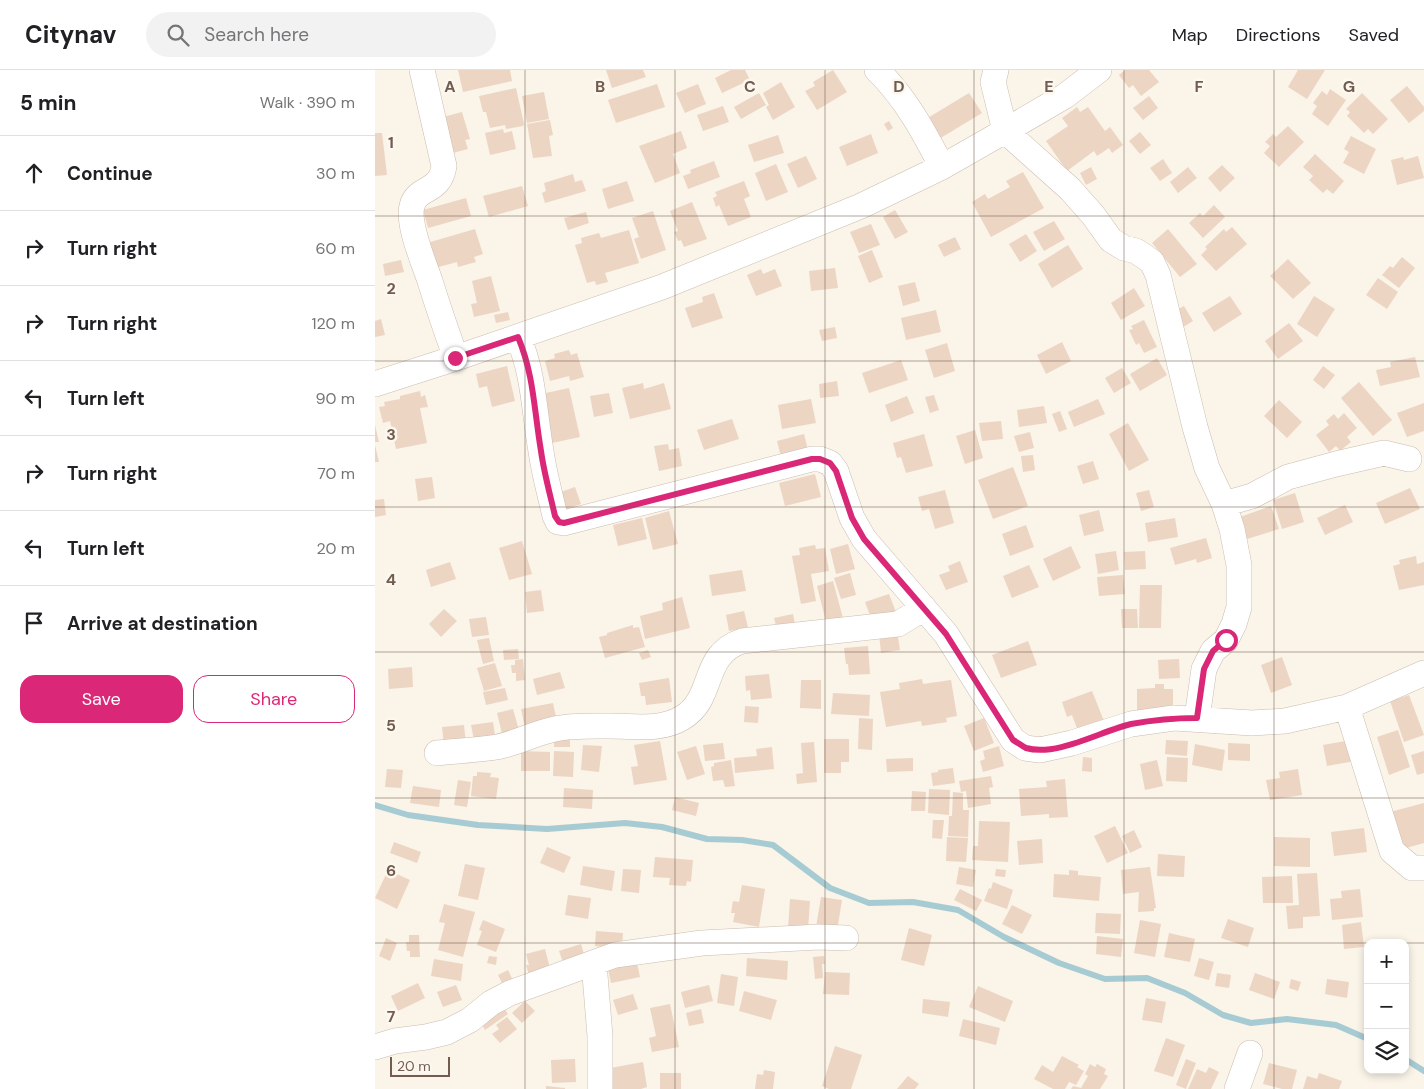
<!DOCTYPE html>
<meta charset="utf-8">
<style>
body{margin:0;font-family:"DM Sans",sans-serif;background:#f2f2f2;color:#202124}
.controls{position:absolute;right:15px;bottom:15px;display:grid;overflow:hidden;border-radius:10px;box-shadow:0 2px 8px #0003}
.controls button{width:45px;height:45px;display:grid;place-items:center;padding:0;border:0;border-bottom:1px solid #e0e0e0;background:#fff;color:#202124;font:25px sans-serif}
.scale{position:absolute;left:15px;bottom:12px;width:60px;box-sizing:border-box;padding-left:5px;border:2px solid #725c4f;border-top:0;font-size:14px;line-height:18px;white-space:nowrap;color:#725c4f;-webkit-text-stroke:4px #fdf8ef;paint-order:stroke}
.stop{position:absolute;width:15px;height:15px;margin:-11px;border:4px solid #db2777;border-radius:50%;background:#fff}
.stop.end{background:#db2777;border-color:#fff;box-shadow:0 1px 5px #0008}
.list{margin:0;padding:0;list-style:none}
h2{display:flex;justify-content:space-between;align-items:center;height:65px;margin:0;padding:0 20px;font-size:21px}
h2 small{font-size:16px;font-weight:400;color:#757577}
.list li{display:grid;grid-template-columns:32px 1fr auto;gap:15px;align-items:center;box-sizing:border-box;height:75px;padding:0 20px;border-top:1px solid #e0e0e0}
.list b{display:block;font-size:19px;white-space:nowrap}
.list em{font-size:16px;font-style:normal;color:#757577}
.actions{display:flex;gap:10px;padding:15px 20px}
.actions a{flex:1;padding:11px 0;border:1px solid #db2777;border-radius:15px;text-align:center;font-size:18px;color:#db2777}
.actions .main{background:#db2777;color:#fff}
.icon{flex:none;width:28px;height:28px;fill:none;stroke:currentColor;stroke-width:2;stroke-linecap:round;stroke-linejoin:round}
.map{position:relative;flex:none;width:1049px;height:1019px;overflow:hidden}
header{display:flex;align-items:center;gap:30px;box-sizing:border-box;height:70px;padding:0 25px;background:#fff;border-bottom:1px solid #e0e0e0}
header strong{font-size:24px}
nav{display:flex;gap:28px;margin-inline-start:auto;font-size:18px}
.search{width:350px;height:45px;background:#f2f2f2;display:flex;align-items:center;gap:12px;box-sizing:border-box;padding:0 18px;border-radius:28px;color:#757577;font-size:19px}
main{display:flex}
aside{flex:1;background:#fff}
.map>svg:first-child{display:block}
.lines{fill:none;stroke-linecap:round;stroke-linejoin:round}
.stream{stroke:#a7cbd3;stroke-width:6}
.building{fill:#edd5c4}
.minor-casing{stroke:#ccbcb0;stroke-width:26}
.minor{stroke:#fff;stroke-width:25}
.route{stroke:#db2777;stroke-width:6}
.grid{fill:none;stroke:#725c4f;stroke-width:1;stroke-opacity:0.55}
.grid-label{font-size:16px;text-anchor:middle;font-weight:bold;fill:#725c4f;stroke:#fdf8ef;stroke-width:5;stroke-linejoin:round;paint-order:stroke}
</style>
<header>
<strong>Citynav</strong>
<div class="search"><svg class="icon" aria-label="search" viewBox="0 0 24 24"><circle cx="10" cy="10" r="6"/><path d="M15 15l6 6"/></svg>Search here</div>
<nav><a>Map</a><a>Directions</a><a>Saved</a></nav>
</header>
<main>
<aside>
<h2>5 min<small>Walk · 390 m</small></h2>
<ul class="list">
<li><svg class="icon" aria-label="ahead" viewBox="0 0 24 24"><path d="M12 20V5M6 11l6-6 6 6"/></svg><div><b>Continue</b></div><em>30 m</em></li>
<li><svg class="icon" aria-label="right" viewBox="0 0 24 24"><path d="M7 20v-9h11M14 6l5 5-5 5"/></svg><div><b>Turn right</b></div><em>60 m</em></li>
<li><svg class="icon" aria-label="right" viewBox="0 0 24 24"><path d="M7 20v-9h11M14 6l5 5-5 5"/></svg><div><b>Turn right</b></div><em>120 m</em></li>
<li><svg class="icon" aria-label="left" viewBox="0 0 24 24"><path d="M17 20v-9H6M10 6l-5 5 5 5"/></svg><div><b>Turn left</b></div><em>90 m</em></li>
<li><svg class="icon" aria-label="right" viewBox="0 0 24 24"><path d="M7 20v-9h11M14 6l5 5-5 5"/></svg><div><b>Turn right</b></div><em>70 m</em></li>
<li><svg class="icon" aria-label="left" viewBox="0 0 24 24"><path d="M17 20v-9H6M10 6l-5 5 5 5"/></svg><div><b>Turn left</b></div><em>20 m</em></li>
<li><svg class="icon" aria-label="arrive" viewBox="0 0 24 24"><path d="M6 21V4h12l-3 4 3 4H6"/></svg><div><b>Arrive at destination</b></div></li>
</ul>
<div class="actions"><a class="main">Save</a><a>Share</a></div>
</aside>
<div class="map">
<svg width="1049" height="1019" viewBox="0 0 1049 1019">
<rect width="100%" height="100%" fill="#faf4e9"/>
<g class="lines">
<path class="stream" d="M0 735 33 745 103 755 172 759 250 753 287 757 332 769 367 770 398 775 455 818 494 833 538 832 583 840 629 867 684 893 730 909 772 908 810 923 848 945 876 953 912 949 961 955 993 969
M1030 989 1049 1001"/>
</g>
<path class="building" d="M83 0H135L137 11 88 22Z
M231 0H268L271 7 237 18Z
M356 0H370L375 10 347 23 340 8Z
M458 0 472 22 442 40 430 21 440 16 438 12Z
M750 0H774L784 12 766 26 758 15 754 18 744 5Z
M923 0H950L932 29 913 17Z
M406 12 420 37 398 50 391 37 394 35 388 23Z
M282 14 290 37 241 53 233 30Z
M323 14 331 34 310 43 301 23Z
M1032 16 1049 37V41L1034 53 1015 30Z
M141 18 149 54 148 56 131 59 130 55 115 58 111 42H108L104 26Z
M955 19 971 30 953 56 937 44 942 36 938 33 947 21 952 25Z
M169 22 174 49 152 53 147 26Z
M384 23 391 35 366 49 359 37Z
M594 23 607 43 564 69 551 49Z
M987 23 1013 49 998 64 993 59 989 63 972 46 975 42 971 39Z
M774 26 783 38 768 50 758 38Z
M348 36 354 52 328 61 322 45Z
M702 37 705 42 713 37 730 61 735 57 748 75 737 83 734 78 722 86 719 81 692 101 671 71 693 56 687 48Z
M87 42 95 69 90 70 93 79 74 84 64 48Z
M175 50 178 65 174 66 177 86 158 88 152 54Z
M514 51 518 58 513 61 509 54Z
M913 56 929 72 904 97 889 83 895 76 890 72 898 64 901 67Z
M128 59 129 63 137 61 141 79 115 85 110 63Z
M306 61 312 78 298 84 305 103 280 113 264 76Z
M765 62 776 75 765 84 754 71Z
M0 63H7L12 105 0 106Z
M496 64 503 83 472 96 464 77Z
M403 65 409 83 379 92 373 75Z
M976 66 1001 79 989 104 968 93 974 82 969 79Z
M940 84 969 111 958 124 952 119 948 123 934 110 938 106 928 97Z
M431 86 442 109 423 118 412 94Z
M1043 86 1049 108 1022 115 1016 90 1028 87 1029 90Z
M788 89 797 103 785 111 775 98Z
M339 91 345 107 313 119 308 106 316 103 315 100Z
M401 94 413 122 391 131 380 103Z
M847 95 860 108 845 122 833 108Z
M716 97 722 109 711 115 705 103Z
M813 97 822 108 803 123 795 112Z
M648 102 669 138 616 167 597 132 610 124 613 129 635 117 631 111Z
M198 104 200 112 207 110 211 121 170 133 167 123 171 121 169 113Z
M252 111 259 131 233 139 227 119Z
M369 111 375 126 369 129 376 147 353 156 344 135 341 137 338 128 342 126 340 122Z
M147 116 153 136 114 147 108 126Z
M91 128 96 146 53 158 48 140Z
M317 132 332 169 309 177 306 170 303 171 299 162 303 161 295 141Z
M839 135 850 147 828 168 814 153 825 143 828 146Z
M520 140 533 162 520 169 508 147Z
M278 141 291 180 266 189 259 169 264 167 257 148Z
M211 142 214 153 193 160 189 148Z
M679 151 690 169 669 181 658 162Z
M496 154 505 175 484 183 475 162Z
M857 157 872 174 841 201 826 185 832 179 830 177 849 159 851 162Z
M100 159 108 184 99 187 101 192 83 197 82 192 60 198 52 173Z
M793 159 822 194 805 207 777 173Z
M254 160 264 193 230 203 233 212 221 215 220 211 212 213 200 175 207 173 206 168 224 163 226 168Z
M651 164 662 181 645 192 634 174Z
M580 167 586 179 569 187 563 175Z
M693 175 708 199 677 218 663 194Z
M497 180 508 207 494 213 483 186Z
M1027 187 1040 198 1024 218 1007 205 1015 196 1018 198Z
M913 189 936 213 918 229 895 206Z
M26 190 29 202 10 206 8 194Z
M460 198 463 218 436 221 434 201Z
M386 199 388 204 400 199 407 216 381 226 372 205Z
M116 206 125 241 99 247 96 234 102 233 97 211Z
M1003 208 1023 222 1012 239 991 225Z
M540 212 545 231 528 236 523 216Z
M759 218 770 236 746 250 736 233Z
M339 223 348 248 317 258 310 238 328 232 327 227Z
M855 226 867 244 839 262 827 243Z
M939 226 960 239 942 267 922 254Z
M809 236 818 251 805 259 796 243Z
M561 240 566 262 531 270 526 248Z
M133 242 135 250 121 253 119 245Z
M6 249 10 265 0 267V251Z
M769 250 782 277 769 283 764 273 761 275 754 260 758 259 756 256Z
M914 253 928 271 903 289 890 271Z
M460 257 462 268 447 271 444 260Z
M687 272 696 291 671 304 662 285Z
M572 273 580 301 559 308 550 280Z
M194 280 196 285 202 283 209 307 195 311 194 306 175 311 170 291 180 288 179 284Z
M1040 287 1045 307 1005 316 1001 300 1016 297 1015 292Z
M782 288 792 305 765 321 755 304Z
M526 290 533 310 494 323 487 303Z
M132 296 140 331 117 337 112 316 104 318 101 304Z
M948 296 960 305 949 319 938 310Z
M747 298 756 313 739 323 730 308Z
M462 311 464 326 445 328 444 314Z
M984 312 1017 350 998 366 966 328Z
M268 313 269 319 289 313 296 339 255 349 247 318Z
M194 318 205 367 177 373 166 324Z
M45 321 46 327 50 325 53 337 45 338 52 373 21 379 15 351 8 353 4 337 10 336 9 332 25 329V326Z
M234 323 238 343 219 347 215 326Z
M559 325 564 340 555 343 550 327Z
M532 326 539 343 516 352 510 335Z
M436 329 441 353 407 359 403 335Z
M723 329 730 344 699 357 693 342Z
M904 330 927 352 912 368 889 346Z
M1049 333V361L1032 367 1022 343Z
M669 336 672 353 644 357 642 340Z
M685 341 692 359 684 362 677 344Z
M969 343 982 358 972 367 976 372 965 381 961 376 954 382 941 365 954 355 951 351 959 344 963 349Z
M357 349 364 369 329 380 322 360Z
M626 351 628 369 607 371 604 353Z
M753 353 774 390 754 401 734 364Z
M0 355 4 372H0Z
M600 360 608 388 590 394 581 366Z
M655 362 659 378 644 382 639 366Z
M429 364 433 380 406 387 402 371Z
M549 364 558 396 531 403 526 387 522 388 518 373Z
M293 374 294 380 304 378 307 396 284 401 279 376Z
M0 375 4 392H0Z
M658 385 660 400 648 402 646 386Z
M718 391 724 409 708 414 702 396Z
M638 397 653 436 618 449 603 410Z
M440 404 446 427 410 436 404 413Z
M57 407 60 428 43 431 40 409Z
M200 417 206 434 189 440 183 423Z
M1035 418 1045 439 1010 454 1001 433Z
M570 420 579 453 560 459 554 439 547 441 543 427Z
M774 420 779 437 766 441 761 423Z
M920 423 929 452 907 459 898 430Z
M9 429 11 445 0 447V430Z
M970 435 978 452 950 465 942 448Z
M896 436 904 459 872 469 865 447Z
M724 440 729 461 709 466 704 445Z
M294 441 303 474 278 480 270 448Z
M267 448 272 469 243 476 238 455Z
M800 448 803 467 773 472 770 453Z
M651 455 659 477 635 486 627 464Z
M831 468 837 488 822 493 821 489 800 495 795 478Z
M147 471 157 504 134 510 124 478Z
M473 474 480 499 461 504 455 479Z
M440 475 441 479 450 478 454 501 436 504 441 531 426 534 417 486 425 485 424 478Z
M696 476 706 498 678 511 668 489Z
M741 481 744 500 723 504 720 484Z
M770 481 771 499 750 500 749 482Z
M1041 486 1042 494 1049 492V515L1024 520 1018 496 1025 494 1024 490Z
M585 491 593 512 571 520 564 505 575 501 573 496Z
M75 492 81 509 56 517 51 500Z
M654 495 664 517 637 528 628 506Z
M367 500 371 521 337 526 334 505Z
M475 503 481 525 466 529 459 508Z
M748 505 750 524 724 526 722 507Z
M458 511 469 552 452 556 442 516Z
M765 515H787L786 558H764Z
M166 520 169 541 152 543 150 522Z
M514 524 521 542 497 551 490 532Z
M307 527 315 558 270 569 265 546 288 540 287 533Z
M69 539 82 551 66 567 54 554Z
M746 539H762L763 558H747Z
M369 541 373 557 354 561 351 545Z
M418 544 421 559 403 563 399 548Z
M111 547 114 565 97 567 94 549Z
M258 555V558L264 557 270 577 230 588 224 567 232 565V563Z
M522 561 525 580 506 583 504 564Z
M114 568 119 591 108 594 102 570Z
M653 571 662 595 626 608 617 585Z
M493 576 495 604 474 605 473 594H471L469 578Z
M143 579 144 589 129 590 128 580Z
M273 580 276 587 267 590 264 583Z
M907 587 917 615 896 623 886 595Z
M148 589 150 610 141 611V603H137L136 595H140V590Z
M804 589 805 608 784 609 783 590Z
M120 593 127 616 109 621 102 598Z
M37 597 38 617 14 619 13 599Z
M185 602 190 618 162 625 158 609Z
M394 604 397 628 376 630 375 620 371 621 370 606Z
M294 608 297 632 271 635 270 626H266L264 613Z
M547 609 548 614 576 610 582 646 571 648 572 652 547 656 546 651 511 657 505 622 525 619 524 613Z
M426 610H446V639L425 638Z
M780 614H789V619H798V638L762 640V619L780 618Z
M130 618 133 630 111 635 108 622Z
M717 621 729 651 703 661 697 645 692 647 687 632Z
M458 623 495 625 494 646 456 644Z
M1034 625 1049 665 1029 672 1015 631Z
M178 633 182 652 150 658 146 639Z
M370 636 384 637 383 653 369 652Z
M138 639 145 664 128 668 122 643Z
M484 648 498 649 497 680 483 679Z
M609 648 619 673 599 681 589 656Z
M118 652 121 672 100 675 96 655Z
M89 655 91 674 69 676 67 657Z
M1023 660 1035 697 1014 705 1002 667Z
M179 668H195V677H179Z
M449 669H474V692H466V703H449Z
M791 670 813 671 812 686 790 684Z
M976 670 980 691 952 696 948 675Z
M285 671 292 710 259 715 256 697 263 696 259 675Z
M439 672 442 712 422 714 421 704 428 703 426 673Z
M348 673 350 689 330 691 328 675Z
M853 673 875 674V691L853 690Z
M820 674 850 680 847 701 817 695Z
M208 675 227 676 224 702 206 700Z
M321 676 330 704 312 710 302 682Z
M624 676 629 696 608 702 605 691 610 689 608 681Z
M397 677 399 699 360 703 359 688 382 686 381 679Z
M146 681 175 682V701H146Z
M179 681 199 682 198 707 178 706Z
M1049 681V703L1042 705 1036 685Z
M708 687 717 688V702L707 701Z
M792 687 813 688 812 712 791 711Z
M538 688V701L512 702 511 689Z
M356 690 360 716 350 717 348 710 338 711 336 697 339 696V693Z
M782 690 788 716 770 720 765 694Z
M578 698 580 713 558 716 556 703 563 702V700Z
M12 699 28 700 26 718 10 717Z
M923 699 927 725 895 730 891 710 905 708 904 702Z
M102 702 116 703 115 707 124 708 121 729 96 726 98 706H102Z
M616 706 618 717 614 718 616 734 593 738 591 721 586 722 584 711Z
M690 709 693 747 674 748V744L646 746 644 719 672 717 671 711Z
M83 710 96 712 92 737 79 735Z
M38 716 66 720 64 737 35 733Z
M189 718 218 720 217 739 188 737Z
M554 719 575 720 574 745 553 743Z
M537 721 551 722 550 741H536Z
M578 722 588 723V740H594L593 767 573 766 574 746H577Z
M300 727 324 733 321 746 297 740Z
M1049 733V773L1024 780 1015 742Z
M558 750H569L567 769 557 768Z
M604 751 635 752 633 792 597 790 598 776H603Z
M740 756 753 783 732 793 719 766Z
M989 758 992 782 959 786 956 762Z
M759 760 767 777 755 783 747 766Z
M572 767 593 768 591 792 571 791Z
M899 767 935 768V797L899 796Z
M667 769 668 793 644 795 642 771Z
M19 772 46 782 42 793 15 783Z
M172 777 196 787 189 803 165 793Z
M783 784 810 786 809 807 782 806Z
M280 787 318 790 316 812 312 811 311 816 294 815 295 808 278 807Z
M90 794 110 798 103 830 83 826Z
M208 796 240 801 237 821 205 815Z
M584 797 601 800 598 817 581 814Z
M775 797 781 838H779V841L763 842 764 822 748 824 746 800Z
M248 799 266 800 264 823 246 821Z
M621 799 631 800 630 807 620 806Z
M13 800 35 810 22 839 0 828Z
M694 800 703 801V805L726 807 724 831 678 827 679 804 694 805Z
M942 803 945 846 928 847V858L913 859 911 836 924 835 922 804Z
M917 806 918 833H888L887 807Z
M618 812 638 820 632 839 609 831 614 818 616 819Z
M367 815 390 819 384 857 358 852 360 843H356L358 831 364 832Z
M585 819 607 830 601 841 579 830Z
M985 819 988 847 957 850 955 829 967 828 966 821Z
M193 825 216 828 213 849 190 845Z
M446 827 467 830 462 861 441 857Z
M415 829 435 831 433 860 413 859Z
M69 834 100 842 88 887 63 880 70 853 64 852Z
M637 835 657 845 647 864 627 854Z
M721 843 746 844 745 864 720 863Z
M853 849 879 858 873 877 846 868Z
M108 850 130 859 121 882 102 875 107 861 104 860Z
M765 850 786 854 780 887 759 883Z
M986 852 989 877 969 879 967 855Z
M534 858 557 865 549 896 526 890Z
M221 861 248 863 247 879 220 876Z
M794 863 820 869 815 892 789 887Z
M34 865H44L45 887H35V881H32L31 872H34Z
M722 866 748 869 746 887 721 884Z
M11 868 22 873 15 891 4 886Z
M206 874 211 891 190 898 184 881Z
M170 879 176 902 155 908 151 895H154L151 884Z
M114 886 122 887 121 895 112 893Z
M449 886 450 894H447L448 908 440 909 438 887Z
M372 888 413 891 412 910 371 906Z
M824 888 839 892 834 910 819 906Z
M59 889 88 894 86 911 56 906Z
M262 893 265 907 236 913 233 899Z
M133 900 140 915 130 919 123 905Z
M450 902 475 903 474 925 448 924Z
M842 903 856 905 854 918 840 916Z
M880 903 905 912 899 929 874 920Z
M346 904 363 907 359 936 342 933Z
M916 909 926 912 923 921 914 918Z
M952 909 974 912 972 928 950 924Z
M43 913 50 928 23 941 16 926Z
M81 915 87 930 68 937 62 922Z
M334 915 338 931 310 938 306 922Z
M603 916 638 931 630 952 594 937Z
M369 921 402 930 396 950 364 941Z
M258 924 263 939 243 945 238 930Z
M771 928 791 932 787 953 767 950Z
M548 929 575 932 573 947 547 943Z
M150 931 160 941 147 953 137 943Z
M295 934 304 977 277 982 274 968 281 966 275 938Z
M127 935 133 944 110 960 104 950Z
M326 939 329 953 314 956 311 943Z
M132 947 142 959 125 973 117 964 124 959 121 955Z
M588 949 625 958 621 975 584 966Z
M791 968 810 975 798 1007 779 1001Z
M460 976 487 985 476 1019H454L447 1016Z
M687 986 704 995 702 997 709 1001 701 1015 694 1012 690 1019H678L659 1009 667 995 678 1002Z
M200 989 201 1012 177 1013 176 990Z
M811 989 821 993 811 1019 801 1015Z
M268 992 272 1017 266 1019H234L230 999Z
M894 993 922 1000 917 1019H907L888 1014Z
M715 994 720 997 722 994 731 999 729 1004 733 1006 725 1019H696L698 1016 706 1018 713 1006 710 1004Z
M834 997 844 1002 836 1019H813L822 999 831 1003Z
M389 1000 400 1002 398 1019H380L382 1004 388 1005Z
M285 1003H306V1019H285Z
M944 1003 967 1011 964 1019H928L932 1006 942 1009Z
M533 1006 544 1014 540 1019H522Z
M171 1016 190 1018V1019H171Z"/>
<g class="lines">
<defs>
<path id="minor" d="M47 0 69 96C65 124 42 116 37 136 32 154 49 193 55 211 63 237 72 263 81 288
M502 0C530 27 549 62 567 97
M621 0 618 12 630 61 695 119 718 145 736 170 749 178 761 181 770 187 777 192 783 205 820 357 832 398 849 434 857 459 864 495V537L859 554 851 570 838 581 829 599 822 648
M143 267C159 304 159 341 166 381 169 403 175 424 180 446L183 452 189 453 437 389H445L455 393 461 401 477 448 489 469 571 564 638 670 650 678 665 680 697 673 756 654 799 648 877 653 910 651 972 637 1049 603
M0 314 81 288 287 217 486 136 567 97 630 61 690 26 724 0
M849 434 877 426 913 407 961 394 1009 383 1034 389
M972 637 1017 781 1037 798H1049
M62 683C81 681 102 680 122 677 142 673 160 663 180 659 197 655 218 656 236 656 260 656 285 661 307 648 341 628 325 585 367 571L523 554 549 538
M219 893 225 966V1019
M0 977 20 971 51 967 72 962 95 950 116 933 135 923 240 885 327 873 444 867 471 868
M862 1019 875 983"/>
</defs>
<use href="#minor" class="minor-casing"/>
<use href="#minor" class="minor"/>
</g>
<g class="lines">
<path class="route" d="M80 288 143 267C159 305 159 340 166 381 169 403 175 424 180 446L184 452 189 453 437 389H445L455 393 461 401 477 448 489 469 571 564 638 670C642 672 647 676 651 678 682 687 726 661 756 654 778 650 800 648 822 648L829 599 838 581 851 570"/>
</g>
<path class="grid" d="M150 0V1019M300 0V1019M450 0V1019M599 0V1019M749 0V1019M899 0V1019M0 146H1049M0 291H1049M0 437H1049M0 582H1049M0 728H1049M0 873H993M1030 873H1049"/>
<g class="grid-label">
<text x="75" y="22">A</text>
<text x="225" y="22">B</text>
<text x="375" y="22">C</text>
<text x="524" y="22">D</text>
<text x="674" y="22">E</text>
<text x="824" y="22">F</text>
<text x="974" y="22">G</text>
<text x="16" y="78">1</text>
<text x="16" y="224">2</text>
<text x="16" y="370">3</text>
<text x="16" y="515">4</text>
<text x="16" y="661">5</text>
<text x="16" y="806">6</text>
<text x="16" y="952">7</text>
</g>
</svg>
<div class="controls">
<button>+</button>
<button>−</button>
<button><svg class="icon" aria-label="layers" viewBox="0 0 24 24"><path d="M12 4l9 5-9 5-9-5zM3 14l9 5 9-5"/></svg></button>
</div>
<div class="scale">20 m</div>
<div class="stop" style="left:851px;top:570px"></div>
<div class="stop end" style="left:80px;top:288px"></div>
</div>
</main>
